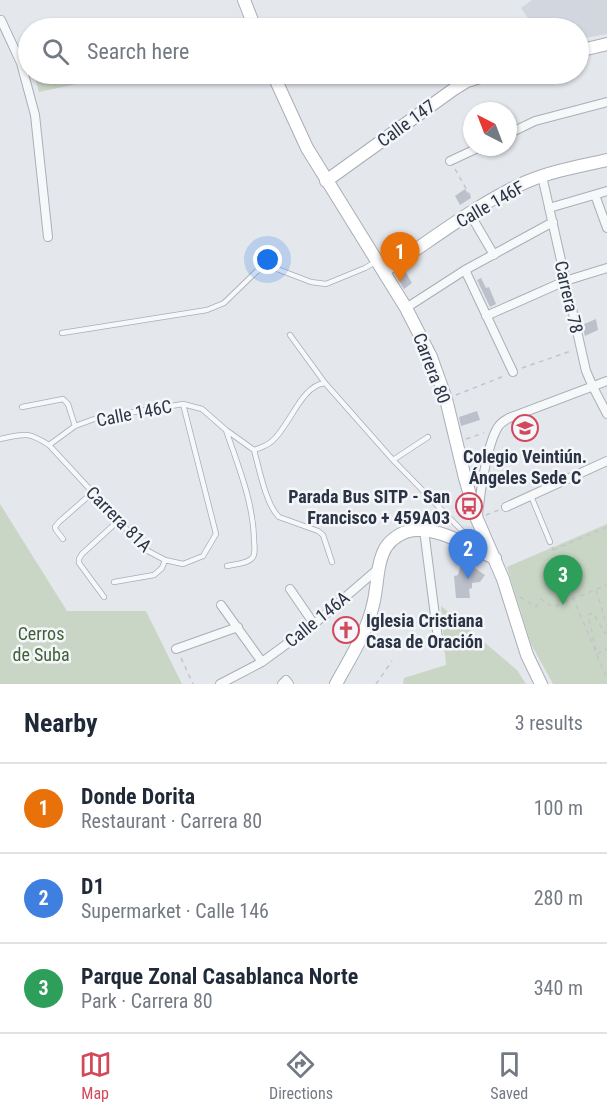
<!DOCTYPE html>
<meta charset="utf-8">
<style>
body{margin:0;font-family:"Roboto Condensed",sans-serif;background:#f6f6f7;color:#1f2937}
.compass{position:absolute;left:463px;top:102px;width:54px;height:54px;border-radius:50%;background:#fff;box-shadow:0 2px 4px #0004;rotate:318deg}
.you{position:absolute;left:268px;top:260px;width:21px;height:21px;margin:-15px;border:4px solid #fff;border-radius:50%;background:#1a73e8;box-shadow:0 0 0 9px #1a73e833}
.badge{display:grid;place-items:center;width:39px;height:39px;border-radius:50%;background:#d1495b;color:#fff;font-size:20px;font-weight:700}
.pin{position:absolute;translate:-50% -50px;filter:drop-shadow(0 2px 3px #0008)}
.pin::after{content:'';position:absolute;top:32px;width:21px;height:18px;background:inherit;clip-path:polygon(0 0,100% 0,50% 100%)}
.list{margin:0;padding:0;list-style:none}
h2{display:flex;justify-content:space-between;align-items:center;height:78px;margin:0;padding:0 24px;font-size:26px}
h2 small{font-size:20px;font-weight:400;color:#747a83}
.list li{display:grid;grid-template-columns:39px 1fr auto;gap:18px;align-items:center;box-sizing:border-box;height:90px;padding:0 24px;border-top:2px solid #e0e1e3}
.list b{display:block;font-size:22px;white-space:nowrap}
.list p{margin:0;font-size:20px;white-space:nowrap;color:#747a83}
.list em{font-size:20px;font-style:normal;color:#747a83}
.icon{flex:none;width:33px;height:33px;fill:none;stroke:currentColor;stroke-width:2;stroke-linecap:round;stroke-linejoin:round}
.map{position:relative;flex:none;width:607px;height:684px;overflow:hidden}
.search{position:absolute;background:#fff;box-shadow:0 2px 4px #0004;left:18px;right:18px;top:18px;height:66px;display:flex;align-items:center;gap:15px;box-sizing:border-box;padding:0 21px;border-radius:33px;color:#747a83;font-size:22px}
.sheet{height:348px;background:#fff}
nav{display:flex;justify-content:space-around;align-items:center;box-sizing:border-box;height:84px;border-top:2px solid #e0e1e3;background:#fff;font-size:16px;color:#747a83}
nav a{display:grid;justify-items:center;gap:3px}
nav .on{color:#d1495b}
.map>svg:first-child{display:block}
.built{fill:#d2d6de}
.green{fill:#c9d6c5}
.building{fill:#bbc0ca}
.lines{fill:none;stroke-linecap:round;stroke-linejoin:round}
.lane-casing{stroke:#a9aeb7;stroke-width:6}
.street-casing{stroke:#a9aeb7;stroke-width:10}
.secondary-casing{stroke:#a9aeb7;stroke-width:14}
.path{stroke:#c2c5cb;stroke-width:1.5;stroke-dasharray:4.5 4.5;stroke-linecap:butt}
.lane{stroke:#f7f8fa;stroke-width:4.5}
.street{stroke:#f7f8fa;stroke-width:8}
.secondary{stroke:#fff;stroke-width:12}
.labels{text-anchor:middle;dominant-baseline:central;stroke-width:5;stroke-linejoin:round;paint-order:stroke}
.street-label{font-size:18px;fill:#2b3445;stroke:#f4f6f9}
.poi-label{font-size:18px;font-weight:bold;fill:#2b3445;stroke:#f4f6f9}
.park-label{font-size:18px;fill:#3f6138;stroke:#f4f6f9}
</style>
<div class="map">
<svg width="607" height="684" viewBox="0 0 607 684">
<rect width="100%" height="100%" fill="#e4e7ec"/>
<path class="built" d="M532 0H607V34L579 39 578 28H535L521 8Z"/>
<path class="green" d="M34 74H124L39 92Z
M0 504 67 611H146L182 684H0Z
M607 524V684H553L531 644 507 567Z
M441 606 517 670 526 684H403L404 678 446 665Z"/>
<path class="building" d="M465 189 471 198 460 205 455 196Z
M403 268 412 283 404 289 395 274Z
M481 278 486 288 489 287 496 304 490 307 477 280Z
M596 319 598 330 585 336 582 325Z
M477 411 480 420 461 426 459 417Z
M462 560 485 575 480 582 472 583V588L469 589 470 598H456L454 576 458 575Z"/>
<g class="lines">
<defs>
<path id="lane" d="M62 333 207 310 224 303 257 271 266 268 277 269 311 282 326 284 365 268 377 261
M290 335 325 383 393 460 475 544
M22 407 63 399 68 404 75 426
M226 430C238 466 253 501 254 539 254 545 256 552 253 557 248 564 235 564 227 566
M0 439C25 434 27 431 49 445L146 550 165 560 183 564 203 556 216 534 183 404
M49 445 75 426 97 418 183 404 202 409 226 430 254 450C260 448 266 446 271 442 290 427 300 386 325 383
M254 450C259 468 266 505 279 517L318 531 323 535 332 562
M393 460 428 437
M531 496 550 542
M63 539 56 530 55 527 59 522 92 493
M114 582 154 575 162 568 165 560
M104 597 79 563V559L82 554 118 521"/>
<path id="street" d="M1 20 21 63 35 115 48 237
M508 134 535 121 607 102
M450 161 480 147
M542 176 586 371 593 387 607 414
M595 195 607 228
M549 208 607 191
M470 214 494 255
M465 270 513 372
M406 308 465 270 553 222
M486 316 565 281 607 268
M506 507 607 461
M478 515C480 494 487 444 498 427 501 422 504 421 509 418L607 381
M424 530 438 639
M290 589 314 624
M221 605 262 662
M176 649 238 627
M220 684 262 662 314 624 379 568
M282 684 286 680 289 684"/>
<path id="secondary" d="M244 0 255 28
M578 51 607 44
M273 74 307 148 406 308 431 357 446 399 465 478 477 519 503 579 527 655 541 684
M326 181 454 89 467 81 490 74
M384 271C429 242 478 203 526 182 552 171 580 166 607 160
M336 684C349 660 367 632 373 605 378 586 376 564 386 547 393 537 405 530 417 530 444 529 470 548 495 558"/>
</defs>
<use href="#lane" class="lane-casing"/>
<use href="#street" class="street-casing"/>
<use href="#secondary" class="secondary-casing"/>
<path class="path" d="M455 169 472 199
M522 368 571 351
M456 395 504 376
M466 439 484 433
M486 515 499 510
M552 547 607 679
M553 550 607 527
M596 590 607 626
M520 597 536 607 541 599 553 607 607 585
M596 650 588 615 593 613 605 633 607 632
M597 654 607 649
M181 658 193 684
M376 684 392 661"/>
<use href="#lane" class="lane"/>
<use href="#street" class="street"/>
<use href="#secondary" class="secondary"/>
</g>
<defs>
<symbol id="school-ring" viewBox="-11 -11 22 22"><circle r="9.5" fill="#f4f6f9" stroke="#d1495b" stroke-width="1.5"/><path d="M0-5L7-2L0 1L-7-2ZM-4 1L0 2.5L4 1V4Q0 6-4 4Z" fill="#d1495b"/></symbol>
<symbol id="bus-ring" viewBox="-11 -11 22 22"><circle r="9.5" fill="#f4f6f9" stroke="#d1495b" stroke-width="1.5"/><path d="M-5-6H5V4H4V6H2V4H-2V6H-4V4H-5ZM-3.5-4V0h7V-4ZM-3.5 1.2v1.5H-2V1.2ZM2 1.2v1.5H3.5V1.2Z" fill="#d1495b"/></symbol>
<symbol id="church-ring" viewBox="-11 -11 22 22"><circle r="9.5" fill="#f4f6f9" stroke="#d1495b" stroke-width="1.5"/><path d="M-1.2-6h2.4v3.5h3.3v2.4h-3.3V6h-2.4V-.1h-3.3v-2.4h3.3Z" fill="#d1495b"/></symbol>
</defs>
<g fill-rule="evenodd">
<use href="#school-ring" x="510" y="413" width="30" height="30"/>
<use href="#bus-ring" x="454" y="491" width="30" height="30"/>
<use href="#church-ring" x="331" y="615" width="30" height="30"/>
</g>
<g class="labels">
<g class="street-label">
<text transform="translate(406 123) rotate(-36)">Calle 147</text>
<text transform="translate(490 204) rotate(-30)">Calle 146F</text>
<text transform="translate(569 297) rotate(77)">Carrera 78</text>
<text transform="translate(432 368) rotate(69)">Carrera 80</text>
<text transform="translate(134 413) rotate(-11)">Calle 146C</text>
<text transform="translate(119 519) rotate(45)">Carrera 81A</text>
<text transform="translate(317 619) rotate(-39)">Calle 146A</text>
</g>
<g class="poi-label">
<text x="525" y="456">Colegio Veintiún.<tspan x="525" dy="21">Ángeles Sede C</tspan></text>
<text x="450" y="496" text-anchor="end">Parada Bus SITP - San<tspan x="450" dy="21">Francisco + 459A03</tspan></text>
<text x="366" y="620" text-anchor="start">Iglesia Cristiana<tspan x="366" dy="21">Casa de Oración</tspan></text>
</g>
<g class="park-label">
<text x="41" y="633">Cerros<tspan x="41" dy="21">de Suba</tspan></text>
</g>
</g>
</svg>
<svg class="compass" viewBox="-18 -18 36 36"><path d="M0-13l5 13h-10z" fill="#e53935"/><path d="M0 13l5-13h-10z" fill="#747a83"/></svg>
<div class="you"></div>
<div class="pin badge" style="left:400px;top:282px;background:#e8710a">1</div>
<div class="pin badge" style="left:468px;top:579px;background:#3f7fe0">2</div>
<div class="pin badge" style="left:563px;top:605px;background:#2e9e5b">3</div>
<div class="search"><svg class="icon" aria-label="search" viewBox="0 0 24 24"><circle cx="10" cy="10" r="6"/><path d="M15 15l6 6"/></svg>Search here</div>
</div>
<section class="sheet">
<h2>Nearby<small>3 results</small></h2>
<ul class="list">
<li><span class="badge" style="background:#e8710a">1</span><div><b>Donde Dorita</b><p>Restaurant · Carrera 80</p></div><em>100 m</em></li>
<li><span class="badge" style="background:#3f7fe0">2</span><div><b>D1</b><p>Supermarket · Calle 146</p></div><em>280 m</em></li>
<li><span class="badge" style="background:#2e9e5b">3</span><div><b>Parque Zonal Casablanca Norte</b><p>Park · Carrera 80</p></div><em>340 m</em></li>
</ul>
</section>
<nav>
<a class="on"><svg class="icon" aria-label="map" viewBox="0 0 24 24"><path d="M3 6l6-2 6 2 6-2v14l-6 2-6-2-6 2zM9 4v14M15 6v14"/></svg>Map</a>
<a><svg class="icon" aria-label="directions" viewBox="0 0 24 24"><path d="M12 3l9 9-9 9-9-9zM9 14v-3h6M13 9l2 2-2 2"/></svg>Directions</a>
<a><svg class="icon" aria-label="saved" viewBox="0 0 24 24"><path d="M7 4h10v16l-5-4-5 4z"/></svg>Saved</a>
</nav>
